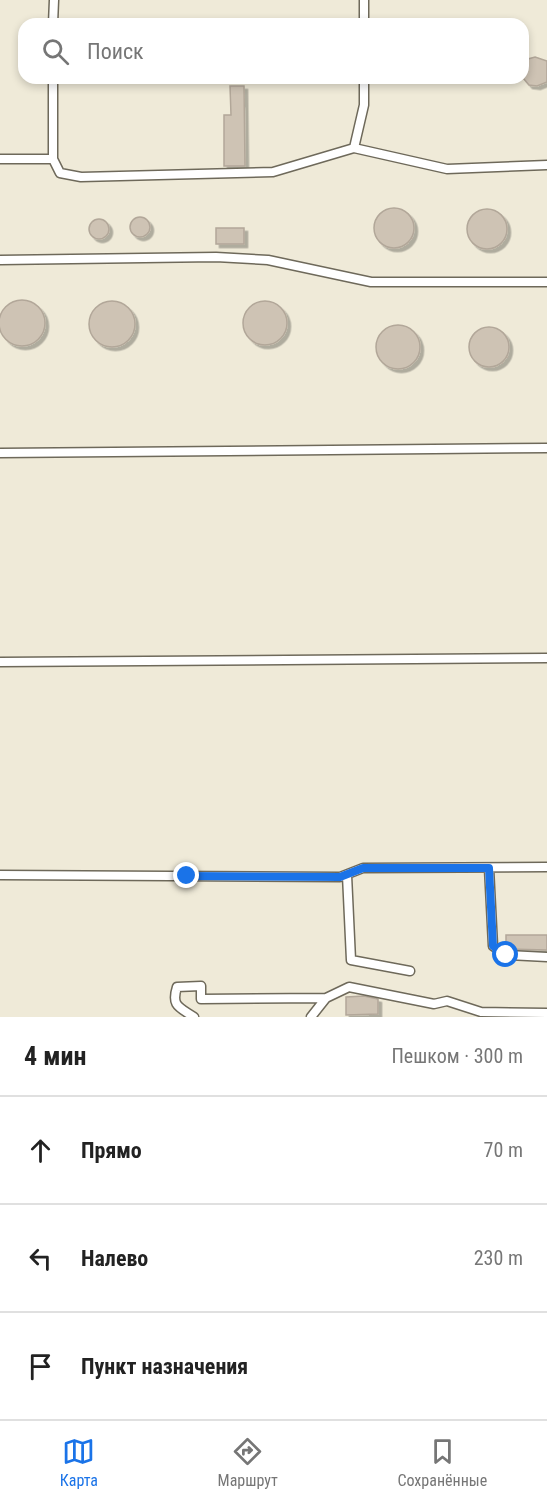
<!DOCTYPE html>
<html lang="ru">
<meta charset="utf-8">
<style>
body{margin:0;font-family:"Roboto Condensed",sans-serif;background:#f2f2f2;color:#222}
.stop{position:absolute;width:18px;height:18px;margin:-14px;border:4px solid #1a73e8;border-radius:50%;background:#fff}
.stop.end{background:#1a73e8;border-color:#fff;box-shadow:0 2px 6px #0008}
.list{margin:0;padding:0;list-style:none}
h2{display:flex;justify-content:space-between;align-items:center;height:78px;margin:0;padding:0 24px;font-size:26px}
h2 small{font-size:20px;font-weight:400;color:#767676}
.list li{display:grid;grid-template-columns:39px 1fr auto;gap:18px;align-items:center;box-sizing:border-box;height:108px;padding:0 24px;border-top:2px solid #e0e0e0}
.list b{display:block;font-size:22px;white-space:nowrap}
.list em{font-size:20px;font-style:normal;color:#767676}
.icon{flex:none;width:33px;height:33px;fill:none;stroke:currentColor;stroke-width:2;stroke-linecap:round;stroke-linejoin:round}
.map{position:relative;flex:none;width:547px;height:1017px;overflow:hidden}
.search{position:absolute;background:#fff;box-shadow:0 3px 9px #0003;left:18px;right:18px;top:18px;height:66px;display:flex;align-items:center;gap:15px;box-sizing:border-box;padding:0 21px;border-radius:18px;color:#767676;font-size:22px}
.sheet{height:402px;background:#fff}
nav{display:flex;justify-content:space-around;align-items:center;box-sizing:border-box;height:84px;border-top:2px solid #e0e0e0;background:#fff;font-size:16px;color:#767676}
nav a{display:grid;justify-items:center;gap:3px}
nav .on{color:#1a73e8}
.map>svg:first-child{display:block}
.building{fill:#cec3b4;stroke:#b2a799;stroke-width:1.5;filter:url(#shadow)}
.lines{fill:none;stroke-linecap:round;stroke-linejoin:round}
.minor-casing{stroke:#6e695a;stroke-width:11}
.minor{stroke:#fff;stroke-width:8}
.route{stroke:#1a73e8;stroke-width:8}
</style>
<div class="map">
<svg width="547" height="1017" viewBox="0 0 547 1017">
<defs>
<filter id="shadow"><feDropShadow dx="3.5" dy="3.5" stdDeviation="0" flood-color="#0004"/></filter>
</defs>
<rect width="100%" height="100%" fill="#efead8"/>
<path class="building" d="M535 57 547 61V82L537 86 529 85 523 78V65L528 59Z
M230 86H244L245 166H224V115H231Z
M374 228a20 20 0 1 1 40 0a20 20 0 1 1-40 0Z
M467 229a20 20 0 1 1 40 0a20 20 0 1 1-40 0Z
M130 227a10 10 0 1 1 20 0a10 10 0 1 1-20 0Z
M89 229a10 10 0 1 1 20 0a10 10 0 1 1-20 0Z
M216 228H244V244H216Z
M-1 323a23 23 0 1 1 46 0a23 23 0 1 1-46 0Z
M243 323a22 22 0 1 1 44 0a22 22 0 1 1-44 0Z
M89 324a23 23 0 1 1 46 0a23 23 0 1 1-46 0Z
M376 347a22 22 0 1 1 44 0a22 22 0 1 1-44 0Z
M469 347a20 20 0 1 1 40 0a20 20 0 1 1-40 0Z
M506 935H547V950L508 949 506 947Z
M364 996 378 999V1014L346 1015V997Z"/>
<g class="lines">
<defs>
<path id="minor" d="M364 0V24
M53 24 54 0
M53 78V159L60 173 81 177 273 172 354 148 447 169 547 165
M354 148 364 105V78
M0 159H53
M0 260 216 257 268 260 371 282H547
M0 453 547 448
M0 662 547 658
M489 868 493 946 506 955 547 957
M0 875 340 877 363 868 547 867
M347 875 351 960 410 971
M194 1017C179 1007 171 1006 177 987L201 986V999L326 998
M311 1017 326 998 349 987 434 1004 447 1001 481 1012 547 1013"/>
</defs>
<use href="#minor" class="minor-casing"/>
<use href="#minor" class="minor"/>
</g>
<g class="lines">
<path class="route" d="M187 876 340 877 363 868H489L493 946 506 955"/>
</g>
</svg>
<div class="stop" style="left:506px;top:955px"></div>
<div class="stop end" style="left:187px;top:876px"></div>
<div class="search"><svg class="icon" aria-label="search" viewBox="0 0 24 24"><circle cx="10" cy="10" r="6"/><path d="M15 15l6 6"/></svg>Поиск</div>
</div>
<section class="sheet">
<h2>4 мин<small>Пешком · 300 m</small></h2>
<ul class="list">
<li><svg class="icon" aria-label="ahead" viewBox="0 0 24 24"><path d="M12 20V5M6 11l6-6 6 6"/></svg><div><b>Прямо</b></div><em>70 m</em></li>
<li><svg class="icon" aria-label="left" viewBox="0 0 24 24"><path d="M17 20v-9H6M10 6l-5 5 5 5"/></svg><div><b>Налево</b></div><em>230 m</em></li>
<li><svg class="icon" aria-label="arrive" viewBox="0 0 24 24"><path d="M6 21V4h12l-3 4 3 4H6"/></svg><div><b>Пункт назначения</b></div></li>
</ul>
</section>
<nav>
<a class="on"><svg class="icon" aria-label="map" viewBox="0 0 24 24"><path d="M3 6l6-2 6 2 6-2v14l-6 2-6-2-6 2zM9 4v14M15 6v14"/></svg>Карта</a>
<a><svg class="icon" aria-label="directions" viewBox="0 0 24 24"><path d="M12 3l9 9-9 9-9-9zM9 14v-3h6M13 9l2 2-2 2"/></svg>Маршрут</a>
<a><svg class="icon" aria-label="saved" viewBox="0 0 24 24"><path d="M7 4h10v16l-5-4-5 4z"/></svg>Сохранённые</a>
</nav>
